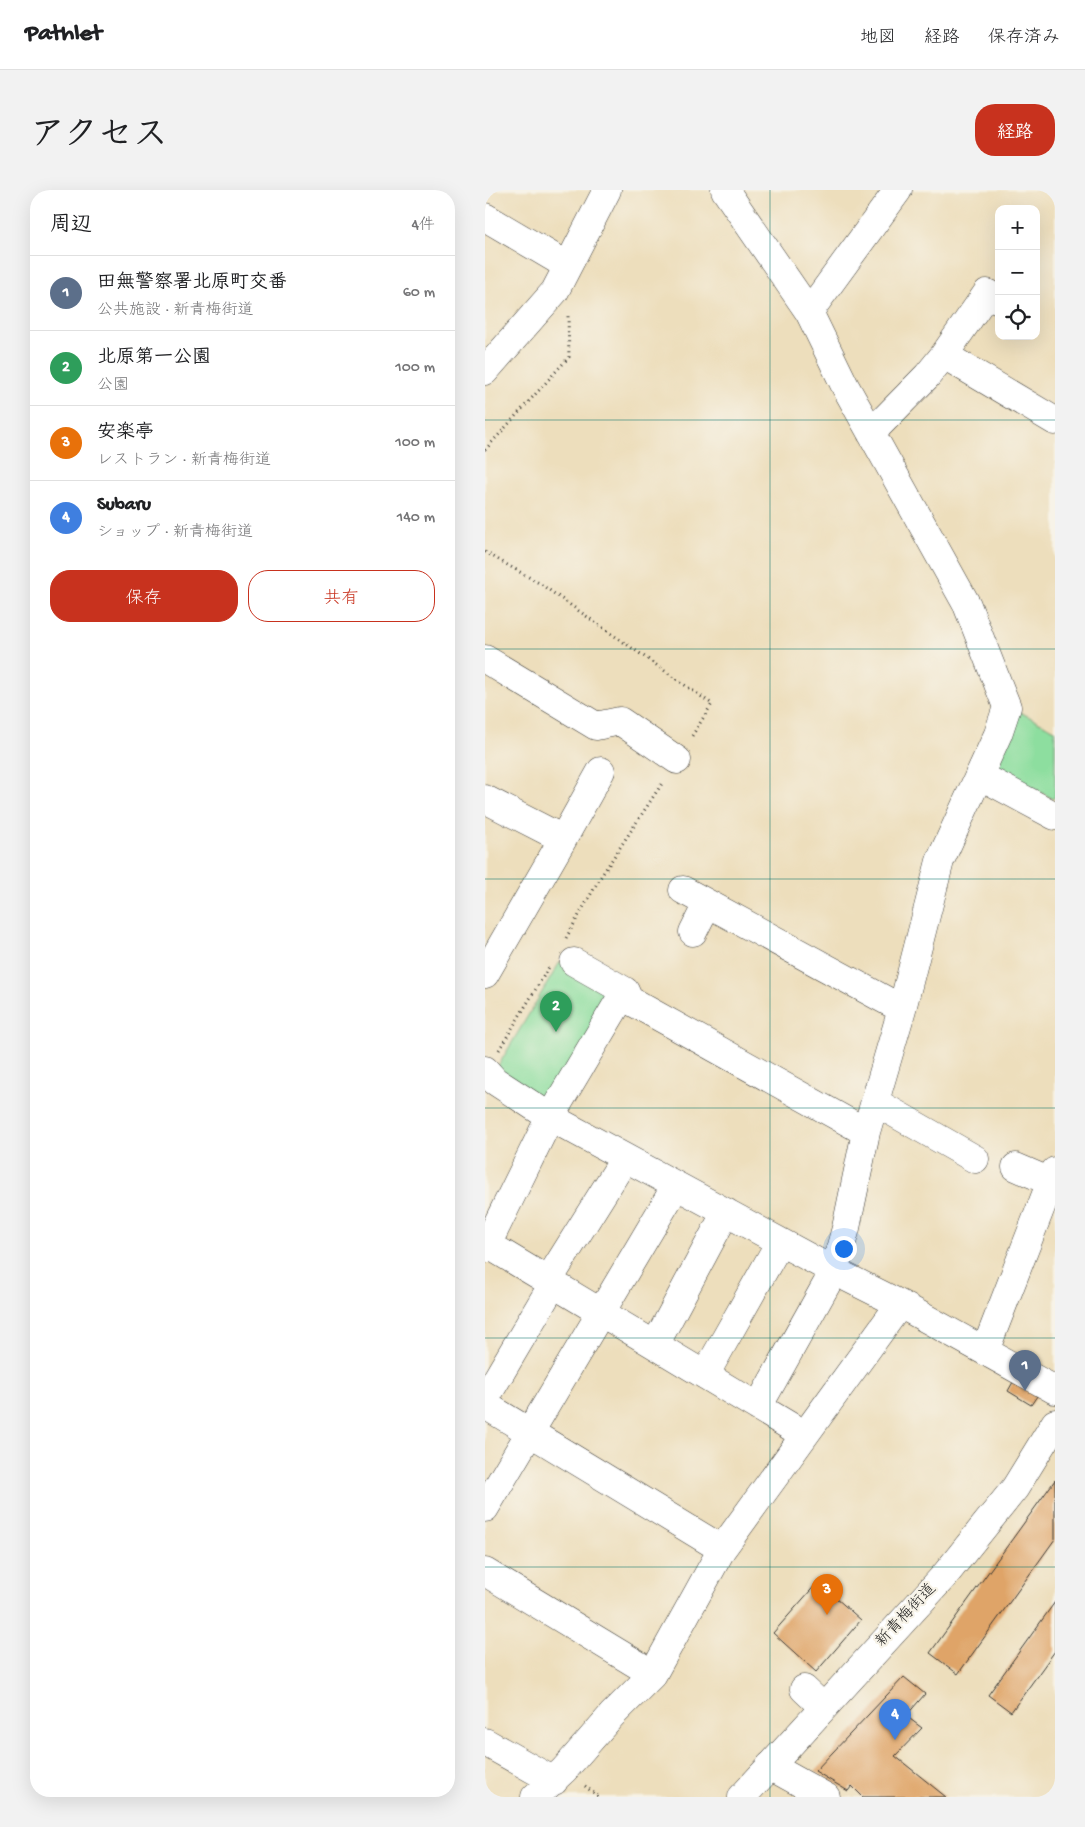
<!DOCTYPE html>
<html lang="ja">
<meta charset="utf-8">
<style>
body{margin:0;font-family:"Gochi Hand","Klee One",sans-serif;background:#f2f2f2;color:#202124}
.controls{position:absolute;right:15px;top:15px;display:grid;overflow:hidden;border-radius:10px;box-shadow:0 5px 20px #0002}
.controls button{width:45px;height:45px;display:grid;place-items:center;padding:0;border:0;border-bottom:1px solid #e0e0e0;background:#fff;color:#202124;font:25px sans-serif}
.you{position:absolute;left:358px;top:1058px;width:18px;height:18px;margin:-12px;border:4px solid #fff;border-radius:50%;background:#1a73e8;box-shadow:0 0 0 8px #1a73e833}
.badge{display:grid;place-items:center;width:32px;height:32px;border-radius:50%;background:#c8321e;color:#fff;font-size:16px;font-weight:700}
.pin{position:absolute;translate:-50% -41px;filter:drop-shadow(0 1px 2px #0008)}
.pin::after{content:'';position:absolute;top:26px;width:18px;height:15px;background:inherit;clip-path:polygon(0 0,100% 0,50% 100%)}
.list{margin:0;padding:0;list-style:none}
h2{display:flex;justify-content:space-between;align-items:center;height:65px;margin:0;padding:0 20px;font-size:21px}
h2 small{font-size:16px;font-weight:400;color:#757577}
.list li{display:grid;grid-template-columns:32px 1fr auto;gap:15px;align-items:center;box-sizing:border-box;height:75px;padding:0 20px;border-top:1px solid #e0e0e0}
.list b{display:block;font-size:19px;white-space:nowrap}
.list p{margin:0;font-size:16px;white-space:nowrap;color:#757577}
.list em{font-size:16px;font-style:normal;color:#757577}
.actions{display:flex;gap:10px;padding:15px 20px}
.actions a{flex:1;padding:11px 0;border:1px solid #c8321e;border-radius:20px;text-align:center;font-size:18px;color:#c8321e}
.actions .main{background:#c8321e;color:#fff}
.icon{flex:none;width:28px;height:28px;fill:none;stroke:currentColor;stroke-width:2;stroke-linecap:round;stroke-linejoin:round}
.map{position:relative;flex:none;width:570px;height:1607px;overflow:hidden;border-radius:20px}
header{display:flex;align-items:center;gap:30px;box-sizing:border-box;height:70px;padding:0 25px;background:#fff;border-bottom:1px solid #e0e0e0}
header strong{font-size:24px}
nav{display:flex;gap:28px;margin-inline-start:auto;font-size:18px}
.intro{display:flex;align-items:center;justify-content:space-between;box-sizing:border-box;height:120px;padding:0 30px}
h1{margin:0;font-size:35px}
.button{padding:12px 22px;border-radius:20px;background:#c8321e;color:#fff;font-size:18px;font-weight:700}
main{display:flex;gap:30px;padding:0 30px}
aside{flex:1;background:#fff;border-radius:20px;box-shadow:0 5px 20px #0002}
.map>svg:first-child{display:block}
.green{fill:#8dde9f;stroke:#547d5e}
.building{fill:#dfa468}
.lines{fill:none;stroke-linecap:round;stroke-linejoin:round}
.minor-casing{stroke:#3b3934;stroke-width:29}
.major-casing{stroke:#3b3934;stroke-width:29}
.path{stroke:#3b3934;stroke-width:3;stroke-dasharray:1 4;stroke-linecap:butt}
.minor{stroke:#fff;stroke-width:28}
.major{stroke:#fff;stroke-width:28}
.grid{fill:none;stroke:#0f766e;stroke-width:1;stroke-opacity:0.55}
.labels{text-anchor:middle;dominant-baseline:central;stroke-width:4.5;stroke-linejoin:round;paint-order:stroke}
.street-label{font-size:16px;fill:#1c1c1c;stroke:#f7f3e8}
</style>
<header>
<strong>Pathlet</strong>
<nav><a>地図</a><a>経路</a><a>保存済み</a></nav>
</header>
<div class="intro"><h1>アクセス</h1><a class="button">経路</a></div>
<main>
<aside>
<h2>周辺<small>4件</small></h2>
<ul class="list">
<li><span class="badge" style="background:#5c6f8a">1</span><div><b>田無警察署北原町交番</b><p>公共施設 · 新青梅街道</p></div><em>60 m</em></li>
<li><span class="badge" style="background:#2e9e5b">2</span><div><b>北原第一公園</b><p>公園</p></div><em>100 m</em></li>
<li><span class="badge" style="background:#e8710a">3</span><div><b>安楽亭</b><p>レストラン · 新青梅街道</p></div><em>100 m</em></li>
<li><span class="badge" style="background:#3f7fe0">4</span><div><b>Subaru</b><p>ショップ · 新青梅街道</p></div><em>140 m</em></li>
</ul>
<div class="actions"><a class="main">保存</a><a>共有</a></div>
</aside>
<div class="map">
<svg width="570" height="1607" viewBox="0 0 570 1607">
<rect width="100%" height="100%" fill="#f7f3e8"/>
<filter id="ink" filterUnits="userSpaceOnUse"><feTurbulence type="fractalNoise" baseFrequency=".02" numOctaves="2"/><feDisplacementMap in="SourceGraphic" scale="10" xChannelSelector="R" yChannelSelector="G"/><feConvolveMatrix kernelMatrix="1 2 1 2 8 2 1 2 1" color-interpolation-filters="sRGB"/></filter>
<filter id="wash" filterUnits="userSpaceOnUse"><feTurbulence type="fractalNoise" baseFrequency=".0096" numOctaves="4" result="noise"/><feDisplacementMap in="SourceGraphic" scale="20" xChannelSelector="R" yChannelSelector="G"/><feGaussianBlur stdDeviation="1.12" result="paint"/><feColorMatrix in="noise" values="0 0 0 0 0 0 0 0 0 0 0 0 0 0 0 0 0 1.4 0 .05"/><feComposite in="paint" operator="in"/></filter>
<g filter="url(#wash)">
<rect width="100%" height="100%" fill="#eddebc"/>
<path class="green" d="M527 518 570 540V606L568 609 504 575Z
M75 772 134 804 61 921 10 881Z"/>
<g id="blocks">
<path class="building" d="M532 1185 556 1200 546 1215 523 1201Z
M570 1290V1349L473 1484 445 1463Z
M333 1392 376 1430 331 1482 288 1443Z
M570 1412V1461L526 1522 503 1505Z
M419 1487 440 1504 421 1526 437 1538 410 1566 461 1607H378L367 1596 363 1601 330 1581Z"/>
</g>
</g>
<g filter="url(#ink)">
<use href="#blocks" fill-opacity="0" stroke="#3b3934" stroke-width="1"/>
<g class="lines">
<defs>
<path id="minor" d="M240 0 324 122 360 196 482 415 522 517 513 544 455 671 417 819 381 942 361 1038 349 1081 273 1217
M0 27 83 76
M324 122 413 0
M459 165 570 231
M0 181 70 101 122 0
M386 243 442 186 459 165 502 103 514 110
M0 469 111 536 135 531 192 570
M494 585 570 626
M0 609 78 649 0 784
M78 649 116 581
M198 700 417 819
M208 742 222 714
M89 772 140 801 144 810 381 942
M0 880 10 891 65 927 349 1081 415 1114 570 1200
M390 912 490 969
M531 977 566 992
M2 1054 318 1244
M0 1059 65 927 140 801
M63 1091 140 968
M170 1155 241 1022
M500 1161 570 981
M220 1185 295 1052
M0 1209 68 1094
M0 1215 237 1359
M0 1318 191 996
M0 1382 168 1484
M319 1499 338 1517
M0 1552 69 1591
M285 1576 341 1607
M50 1607 79 1580 127 1525 168 1484 237 1359 415 1114"/>
<path id="major" d="M257 1607 460 1385 530 1298 570 1233"/>
</defs>
<use href="#minor" class="minor-casing"/>
<use href="#major" class="major-casing"/>
<path class="path" d="M0 260 84 167 83 126
M0 362 54 393 227 514 205 549
M81 748 115 688 178 592
M14 860 64 777
M100 1596 114 1607"/>
<use href="#minor" class="minor"/>
<use href="#major" class="major"/>
</g>
</g>
<path class="grid" d="M285 0V1607M0 230H570M0 459H570M0 689H570M0 918H570M0 1148H570M0 1377H570"/>
<g class="labels">
<g class="street-label">
<text transform="translate(422 1426) rotate(-47)">新青梅街道</text>
</g>
</g>
</svg>
<div class="controls">
<button>+</button>
<button>−</button>
<button><svg class="icon" aria-label="locate" viewBox="0 0 24 24"><circle cx="12" cy="12" r="6"/><path d="M12 2v4M12 18v4M2 12h4M18 12h4"/></svg></button>
</div>
<div class="you"></div>
<div class="pin badge" style="left:540px;top:1201px;background:#5c6f8a">1</div>
<div class="pin badge" style="left:71px;top:842px;background:#2e9e5b">2</div>
<div class="pin badge" style="left:342px;top:1425px;background:#e8710a">3</div>
<div class="pin badge" style="left:410px;top:1550px;background:#3f7fe0">4</div>
</div>
</main>
